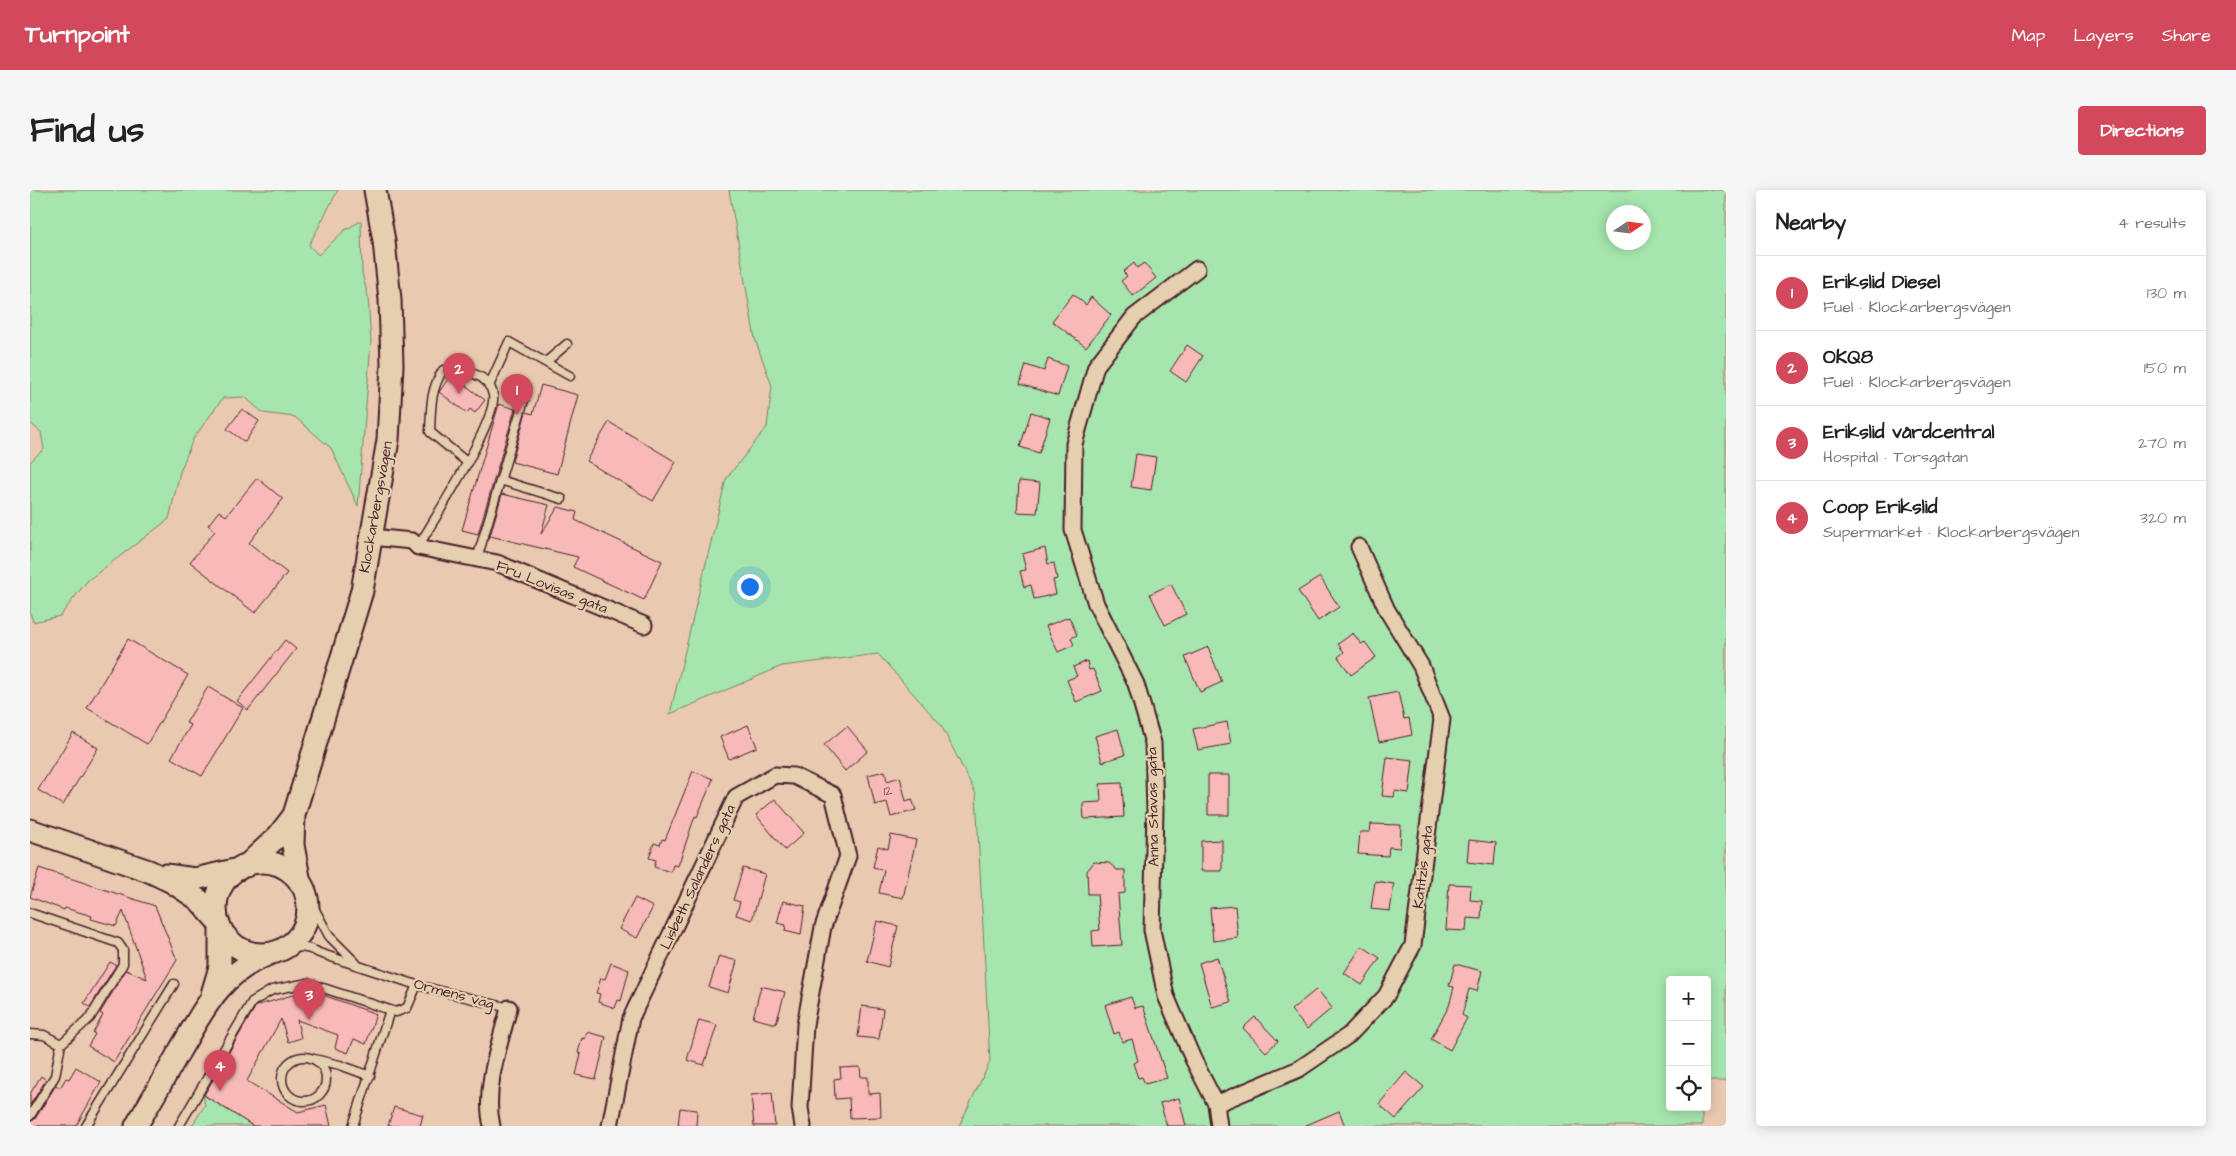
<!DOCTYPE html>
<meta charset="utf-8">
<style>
body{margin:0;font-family:"Architects Daughter",sans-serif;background:#f6f6f6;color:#222}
.controls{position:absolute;right:15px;bottom:15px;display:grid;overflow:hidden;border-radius:5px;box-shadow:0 2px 12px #0003}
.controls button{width:45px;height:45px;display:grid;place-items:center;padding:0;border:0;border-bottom:1px solid #e0e0e0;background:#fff;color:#222;font:25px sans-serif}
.compass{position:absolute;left:1576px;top:15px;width:45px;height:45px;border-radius:50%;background:#fff;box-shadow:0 2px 12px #0003;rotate:77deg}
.you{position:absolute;left:719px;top:396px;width:18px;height:18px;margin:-12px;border:4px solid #fff;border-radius:50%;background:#1a73e8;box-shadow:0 0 0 8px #1a73e833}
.badge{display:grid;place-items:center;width:32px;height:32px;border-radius:50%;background:#d1495b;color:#fff;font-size:16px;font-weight:700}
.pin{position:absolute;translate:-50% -41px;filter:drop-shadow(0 1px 2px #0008)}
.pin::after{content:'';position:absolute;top:26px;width:18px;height:15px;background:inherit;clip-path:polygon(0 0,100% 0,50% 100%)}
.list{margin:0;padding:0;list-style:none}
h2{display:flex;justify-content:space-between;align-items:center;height:65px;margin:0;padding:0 20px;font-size:21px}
h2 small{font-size:16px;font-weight:400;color:#767676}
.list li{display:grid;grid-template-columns:32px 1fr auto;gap:15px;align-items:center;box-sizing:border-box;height:75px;padding:0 20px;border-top:1px solid #e0e0e0}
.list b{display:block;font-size:19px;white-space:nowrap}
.list p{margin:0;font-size:16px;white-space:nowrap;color:#767676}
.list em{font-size:16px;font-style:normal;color:#767676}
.icon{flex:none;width:28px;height:28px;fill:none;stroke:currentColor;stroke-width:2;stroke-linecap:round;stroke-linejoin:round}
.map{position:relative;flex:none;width:1696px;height:936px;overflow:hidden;border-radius:5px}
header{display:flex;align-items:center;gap:30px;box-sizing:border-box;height:70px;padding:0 25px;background:#d1495b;color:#fff}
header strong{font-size:24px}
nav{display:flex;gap:28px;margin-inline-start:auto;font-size:18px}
.intro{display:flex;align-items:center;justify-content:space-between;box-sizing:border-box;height:120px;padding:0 30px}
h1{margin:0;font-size:35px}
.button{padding:12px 22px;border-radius:5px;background:#d1495b;color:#fff;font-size:18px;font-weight:700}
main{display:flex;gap:30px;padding:0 30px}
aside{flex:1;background:#fff;border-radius:5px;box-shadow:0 2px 12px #0003}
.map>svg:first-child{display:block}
.green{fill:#a6e6ae;stroke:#78826c;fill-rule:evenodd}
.building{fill:#f7bab9;stroke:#4a1f2b}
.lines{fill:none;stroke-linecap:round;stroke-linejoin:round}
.lane-casing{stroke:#4a1f2b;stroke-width:11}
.street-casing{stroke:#4a1f2b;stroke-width:19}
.secondary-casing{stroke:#4a1f2b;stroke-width:25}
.lane{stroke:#e4cfae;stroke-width:8}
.street{stroke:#e4cfae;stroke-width:15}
.secondary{stroke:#e4cfae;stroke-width:21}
.labels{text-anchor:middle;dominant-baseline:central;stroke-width:4.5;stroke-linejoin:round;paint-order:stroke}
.number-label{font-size:12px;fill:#75464e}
.street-label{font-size:15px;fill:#4a1f2b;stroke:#e4cfae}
</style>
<header>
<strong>Turnpoint</strong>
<nav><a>Map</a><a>Layers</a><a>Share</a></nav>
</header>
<div class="intro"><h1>Find us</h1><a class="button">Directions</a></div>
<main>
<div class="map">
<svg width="1696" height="936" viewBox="0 0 1696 936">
<rect width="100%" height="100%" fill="#eac9b1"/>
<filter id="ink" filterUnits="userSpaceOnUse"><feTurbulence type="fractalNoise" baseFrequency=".02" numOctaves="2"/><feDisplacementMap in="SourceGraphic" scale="10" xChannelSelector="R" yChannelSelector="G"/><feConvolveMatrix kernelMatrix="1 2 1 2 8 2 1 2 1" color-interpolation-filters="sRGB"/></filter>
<g filter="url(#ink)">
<path class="green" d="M0 0H308L279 55 288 65 315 40 331 31 332 83 338 107 341 152 328 316 301 258 265 227 233 223 215 207 193 208 163 249 150 282 139 329 57 391 30 426 3 432 0 422V272L14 259 11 242 0 233Z
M699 0H1696V891H1677V790H1640V917H1672V936H929L960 872 946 604 911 535 848 464 752 476 640 524 696 289 737 237 742 196 725 149ZM1584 22H1614V52H1584Z
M173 905 223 936H162L175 915Z"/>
<path class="building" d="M1104 73 1107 78 1114 73 1126 88 1103 106 1091 91 1097 86 1093 82Z
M1043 104 1056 115 1061 107 1081 125 1056 157 1022 131Z
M1157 155 1173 166 1156 192 1140 181Z
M1018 169 1037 176 1028 206 990 194 996 175 1014 181Z
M420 186H423L455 210 445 223 440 219 437 223 409 202Z
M511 195 548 205 527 284 482 272 496 222 503 224Z
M469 214 485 219 448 344 432 340Z
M212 219 229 231 215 252 197 239Z
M1001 222 1020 228 1009 263 990 257Z
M579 232 646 272 623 311 556 271Z
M1106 264 1126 267 1121 300 1101 297Z
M227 288 253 309 219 353 257 383 225 423 160 372 185 341 178 335 189 321 196 326Z
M989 291 1010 293 1007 323 987 322Z
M472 304 519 315 511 344 528 317 547 322 545 330 632 371 614 410 543 377 548 367 460 346Z
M1015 358 1018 374 1024 373 1027 389 1023 390 1026 404 1004 409 1001 395 994 397 990 381 996 380 992 364Z
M1290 387 1309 417 1288 431 1268 401Z
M1141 394 1156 424 1135 435 1120 404Z
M1039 427 1047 445 1041 448 1044 455 1028 462 1016 436Z
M1323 443 1331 454 1335 452 1346 467 1321 485 1308 467 1314 462 1308 454Z
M98 449 158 485 117 554 57 518Z
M255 450 266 459 218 520 207 511Z
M1178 457 1192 492 1170 502 1155 467Z
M1057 471 1059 480 1063 479 1072 501 1046 512 1037 490 1047 486 1043 477Z
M178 497 213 518 172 586 141 568 161 535 156 533Z
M1368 502 1374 529 1379 528 1382 545 1349 552 1339 508Z
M1197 532 1201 554 1168 560 1163 539Z
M718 535 727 557 699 569 690 547Z
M817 536 838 561 815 581 794 555Z
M1088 539 1095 565 1072 572 1065 546Z
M43 543 68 558 33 615 8 600Z
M1357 567 1383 570 1379 603 1365 601 1364 607 1352 606Z
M663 581 683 589 667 627 665 626 648 676 643 675 641 682 624 677 626 670 619 668 624 653 630 655 632 649 635 650Z
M855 581 857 591 870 587 876 611 882 609 886 620 861 627 857 612 845 615 838 585Z
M1178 585H1199V625H1178Z
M1092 593 1094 627 1054 629 1053 613 1071 612 1070 594Z
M745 609 774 643 755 660 726 625Z
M1341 634 1371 635 1370 658 1359 657 1358 666 1328 664 1330 642H1340Z
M861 645 886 650 873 708 849 703 854 680 843 677 848 656 858 659Z
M1192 650V681H1171V651Z
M1439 650 1466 653 1464 675 1437 672Z
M1064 672 1079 673 1087 680H1095V703L1088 704 1092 755 1063 757 1062 741 1070 740 1067 704H1058L1057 681Z
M9 678 125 716 147 770 84 872 58 856 65 844 63 843 73 825 70 823 96 780 117 789 93 721 86 736 61 729 62 726 35 718 34 720 0 707Z
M713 678 735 684 722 730 706 725 710 712 703 710Z
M1345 691 1364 694 1360 721 1341 719Z
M1419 694 1441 695 1440 710 1452 711 1451 729 1437 728 1436 741 1416 740Z
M605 708 623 717 607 748 589 739Z
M753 711 775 716 771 745 755 741 756 735 747 733Z
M1205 716 1208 748 1183 751 1180 718Z
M847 731 868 736 858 777 837 771Z
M1332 756 1350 768 1332 795 1314 783Z
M689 766 707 771 698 803 679 797Z
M1187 767 1201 812 1182 817 1169 773Z
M80 772 86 775 60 817 54 813Z
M581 773 599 780 591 811 588 810 585 818 568 812 570 804 566 803 571 788 575 789Z
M1425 774 1452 781 1447 801 1439 799 1432 825 1437 828 1420 860 1401 849 1419 816 1424 797 1419 796Z
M731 796 755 802 746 834 723 828Z
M1287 799 1302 818 1277 839 1261 820Z
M279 800 346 824 336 854 324 849 318 863 305 858 308 845 267 830 271 848 258 852 251 829 217 891 268 922 296 915 301 936H223L174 905 226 816Z
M1101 807 1105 818 1113 816 1137 888 1115 894 1112 887 1108 888 1103 873 1108 871 1102 849 1092 852 1089 842 1084 844 1075 815Z
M832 816 853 819 849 849 828 847Z
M1225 827 1248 851 1236 862 1213 838Z
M669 830 687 835 674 875 657 870Z
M557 842 576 847 566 889 546 885 551 864 548 863 552 848 555 849Z
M46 877 71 892 46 936H0V932L5 929 26 895 30 898 36 888 39 889Z
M830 877 831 887H838V904L850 903 851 927 820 928 819 908 805 909 804 889 811 888 810 878Z
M1376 882 1394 897 1366 929 1349 914Z
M11 886 16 890 0 915V904Z
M742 903 745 936H724L721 905Z
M1149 908 1156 936H1137L1130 913Z
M364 917 393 925 390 936H358Z
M650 918 667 920 666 936H648Z
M1309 921 1315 936H1274Z"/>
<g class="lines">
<defs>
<path id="lane" d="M516 172 537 154
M459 196 479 152 540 186
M470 290 532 309
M388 357C403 331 468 230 463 205 458 181 433 181 413 180 400 200 401 219 400 242L438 273
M447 369 494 210
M273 697 299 746 326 773
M0 723 88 753 93 760V774L60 828 31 854 25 886 0 926
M253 759C266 756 278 756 289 763L387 795 479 818
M0 844 14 845 31 854
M252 889a22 22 0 1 1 44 0a22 22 0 1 1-44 0Z
M284 869 310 875 340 886
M56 936 144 794
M149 936 222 812 242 800 278 793 366 822 377 818 387 795
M323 936 360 820"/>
<path id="street" d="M1167 79 1104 127 1066 176 1044 254 1043 340 1066 414 1106 494 1123 553 1125 620 1122 740 1136 806 1163 869 1186 914 1189 936
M341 347 382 351 388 357 467 373 614 435
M1186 914 1269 879 1319 845 1356 806 1383 755 1412 529 1391 476 1357 420 1329 357
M462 936C453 900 470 853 479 818
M580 936 601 828 706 607 745 585 764 586 803 605 818 666 793 737 775 835 770 918 773 936"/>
<path id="secondary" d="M0 640 119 681 142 692 169 710 189 733
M186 718a46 46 0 1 1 92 0a46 46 0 1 1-92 0Z
M216 676 248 646 264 625
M136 685 165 689 209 679
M270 693 263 655 264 625 332 401 358 250 362 175 360 110 354 51 345 0
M182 804 190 777V736
M106 936C121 911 136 885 150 860 175 817 190 784 239 764"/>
</defs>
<use href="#lane" class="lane-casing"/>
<use href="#street" class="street-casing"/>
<use href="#secondary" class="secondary-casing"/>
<use href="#lane" class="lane"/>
<use href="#street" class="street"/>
<use href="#secondary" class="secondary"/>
</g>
</g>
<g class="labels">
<g class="number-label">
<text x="858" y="601">12</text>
</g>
<g class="street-label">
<text transform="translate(346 317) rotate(-80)">Klockarbergsvägen</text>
<text transform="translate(522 397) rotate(22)">Fru Lovisas gata</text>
<text transform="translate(1123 617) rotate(-91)">Anna Stavas gata</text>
<text transform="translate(1393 677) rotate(-83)">Katitzis gata</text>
<text transform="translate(668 687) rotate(-65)">Lisbeth Salanders gata</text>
<text transform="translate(424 804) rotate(15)">Ormens väg</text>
</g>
</g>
</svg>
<div class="controls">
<button>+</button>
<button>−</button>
<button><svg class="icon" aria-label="locate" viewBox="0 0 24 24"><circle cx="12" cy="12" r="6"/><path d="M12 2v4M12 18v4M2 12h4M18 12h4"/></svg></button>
</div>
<svg class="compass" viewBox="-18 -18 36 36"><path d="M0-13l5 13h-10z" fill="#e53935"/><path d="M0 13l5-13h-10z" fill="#767676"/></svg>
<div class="you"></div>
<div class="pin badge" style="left:487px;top:225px">1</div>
<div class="pin badge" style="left:429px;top:204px">2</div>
<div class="pin badge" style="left:279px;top:830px">3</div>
<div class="pin badge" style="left:190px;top:901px">4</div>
</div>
<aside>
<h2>Nearby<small>4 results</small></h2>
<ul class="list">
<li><span class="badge">1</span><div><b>Erikslid Diesel</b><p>Fuel · Klockarbergsvägen</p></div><em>130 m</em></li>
<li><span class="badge">2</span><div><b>OKQ8</b><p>Fuel · Klockarbergsvägen</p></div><em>150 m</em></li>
<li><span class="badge">3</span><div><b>Erikslid vårdcentral</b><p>Hospital · Torsgatan</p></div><em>270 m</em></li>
<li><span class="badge">4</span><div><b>Coop Erikslid</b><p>Supermarket · Klockarbergsvägen</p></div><em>320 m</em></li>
</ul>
</aside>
</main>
